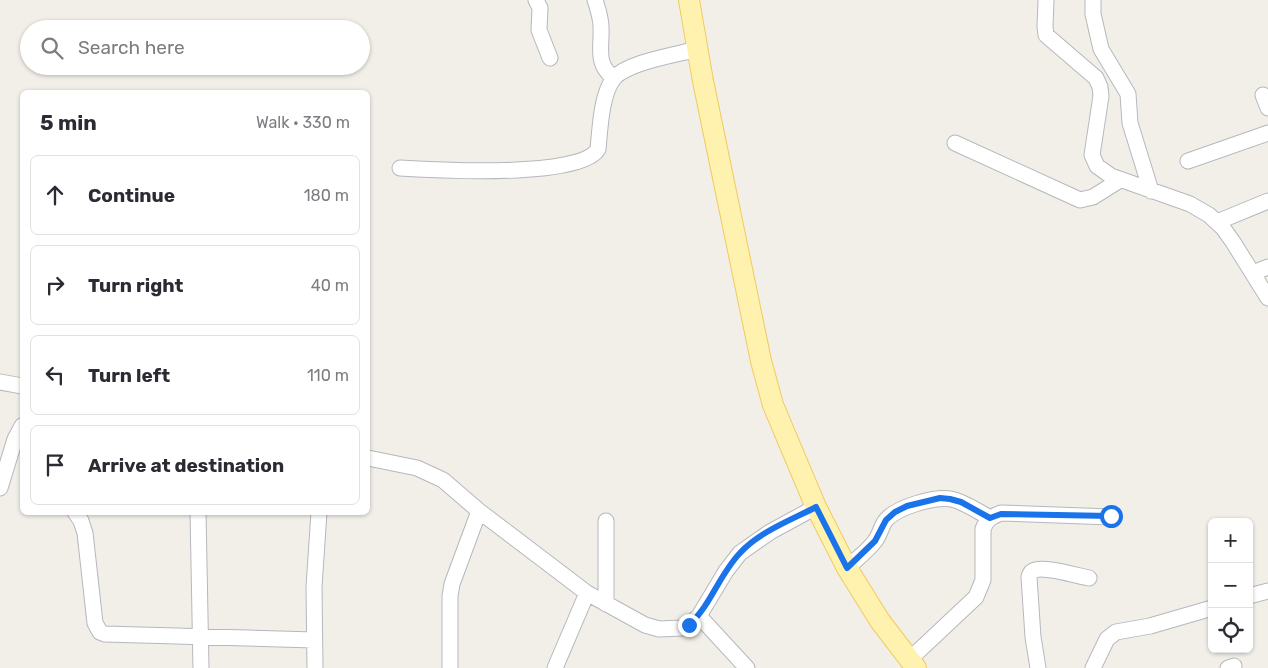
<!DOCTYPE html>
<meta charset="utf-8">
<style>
body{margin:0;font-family:Rubik,sans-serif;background:#f7f7f7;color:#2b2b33}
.controls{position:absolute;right:15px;bottom:15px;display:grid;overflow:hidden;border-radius:8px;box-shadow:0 1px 4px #0004}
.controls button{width:45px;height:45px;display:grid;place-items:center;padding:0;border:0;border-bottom:1px solid #e1e1e2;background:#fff;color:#2b2b33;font:25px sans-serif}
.stop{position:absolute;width:15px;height:15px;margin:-11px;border:4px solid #1a73e8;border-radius:50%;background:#fff}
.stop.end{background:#1a73e8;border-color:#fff;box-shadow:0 1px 5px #0008}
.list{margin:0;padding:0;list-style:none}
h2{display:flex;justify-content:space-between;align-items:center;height:65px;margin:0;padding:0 20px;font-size:21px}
h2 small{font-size:16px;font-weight:400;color:#7c7c81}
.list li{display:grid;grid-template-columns:32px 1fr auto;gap:15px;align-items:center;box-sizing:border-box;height:80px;margin:0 10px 10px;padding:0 10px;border:1px solid #e1e1e2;border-radius:8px}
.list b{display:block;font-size:19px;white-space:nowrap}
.list em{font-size:16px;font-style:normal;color:#7c7c81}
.icon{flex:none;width:28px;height:28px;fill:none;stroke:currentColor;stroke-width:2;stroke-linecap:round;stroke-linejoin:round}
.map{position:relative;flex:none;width:1268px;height:668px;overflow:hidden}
.search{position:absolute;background:#fff;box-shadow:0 1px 4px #0004;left:20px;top:20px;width:350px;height:55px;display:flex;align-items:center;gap:12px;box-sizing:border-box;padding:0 18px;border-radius:28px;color:#7c7c81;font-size:19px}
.panel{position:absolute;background:#fff;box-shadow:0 1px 4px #0004;left:20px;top:90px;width:350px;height:425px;border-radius:8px}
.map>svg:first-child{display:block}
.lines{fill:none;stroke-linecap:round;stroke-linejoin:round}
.minor-casing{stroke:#b5b8bc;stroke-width:17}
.major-casing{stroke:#f2c960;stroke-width:22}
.minor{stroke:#fff;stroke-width:15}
.major{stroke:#fff2af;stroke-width:20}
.route{stroke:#1a73e8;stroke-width:6}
</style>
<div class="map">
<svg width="1268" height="668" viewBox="0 0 1268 668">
<rect width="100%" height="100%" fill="#f1efe8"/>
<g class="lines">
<defs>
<path id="minor" d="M536 0 540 8 539 30 550 58
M595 0C598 9 601 18 601 27 602 48 595 64 614 78
M1046 0 1045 27 1046 35 1096 78 1100 87 1101 96 1092 155 1097 166 1111 176 1190 204 1209 215 1223 228 1233 242 1268 298
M1093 0V14L1101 49 1128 94 1130 123 1151 191
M1263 95 1268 108
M955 143 1080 200 1093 197 1120 180
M1188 161 1268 133
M400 168C433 170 582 179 598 149 600 130 601 94 614 78 628 62 676 55 697 49
M1217 222 1268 201
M1253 273 1268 267
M0 382 22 386
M368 458 417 468 443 480 479 511 587 593 645 625 659 629 682 628 689 625 699 616 726 571 740 553 770 532 816 507
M0 488 15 439 22 426
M75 512 81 521 85 533 95 623 100 632 105 634 314 640
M198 512 201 668
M847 568C856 559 868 551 875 541 880 535 881 526 886 520 897 507 935 496 951 499 965 502 977 511 990 518
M1249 596 1268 591
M606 604V521
M699 616 747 668
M910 659 976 597 983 580V529C987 519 991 517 1001 513L1111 517
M315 668 314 587 319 512
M450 668V596L452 584 479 511
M555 668 587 593
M1038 668 1033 637 1029 577C1030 574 1030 572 1033 571 1042 565 1078 576 1089 578
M1093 668 1107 639 1116 632 1150 626 1212 608
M1228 668 1234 666"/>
<path id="major" d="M689 0 703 81 761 361 773 405 816 507 847 568 880 621 916 668"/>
</defs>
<use href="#minor" class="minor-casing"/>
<use href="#major" class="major-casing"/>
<use href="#minor" class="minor"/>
<use href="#major" class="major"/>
</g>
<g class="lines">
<path class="route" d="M689 625C711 605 719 575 740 553 759 532 791 520 816 507L847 568 875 541 886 520 895 512 907 506 940 498 950 499 961 502 990 518 1001 514 1111 516"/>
</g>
</svg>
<div class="controls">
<button>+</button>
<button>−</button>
<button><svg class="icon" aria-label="locate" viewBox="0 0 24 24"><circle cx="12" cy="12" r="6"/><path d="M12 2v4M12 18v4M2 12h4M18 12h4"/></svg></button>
</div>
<div class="stop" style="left:1111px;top:516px"></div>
<div class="stop end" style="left:689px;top:625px"></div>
<div class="search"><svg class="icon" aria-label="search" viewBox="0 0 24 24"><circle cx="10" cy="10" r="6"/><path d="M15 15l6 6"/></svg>Search here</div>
<section class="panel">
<h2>5 min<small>Walk · 330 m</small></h2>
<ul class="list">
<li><svg class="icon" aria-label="ahead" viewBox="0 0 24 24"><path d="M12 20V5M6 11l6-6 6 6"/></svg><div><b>Continue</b></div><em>180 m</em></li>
<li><svg class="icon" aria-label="right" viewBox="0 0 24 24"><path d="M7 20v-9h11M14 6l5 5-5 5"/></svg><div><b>Turn right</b></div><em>40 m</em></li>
<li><svg class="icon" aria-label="left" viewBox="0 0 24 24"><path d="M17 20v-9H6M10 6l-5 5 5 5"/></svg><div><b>Turn left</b></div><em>110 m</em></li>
<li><svg class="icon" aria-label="arrive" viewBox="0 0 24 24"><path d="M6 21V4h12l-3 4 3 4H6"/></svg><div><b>Arrive at destination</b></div></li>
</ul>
</section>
</div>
